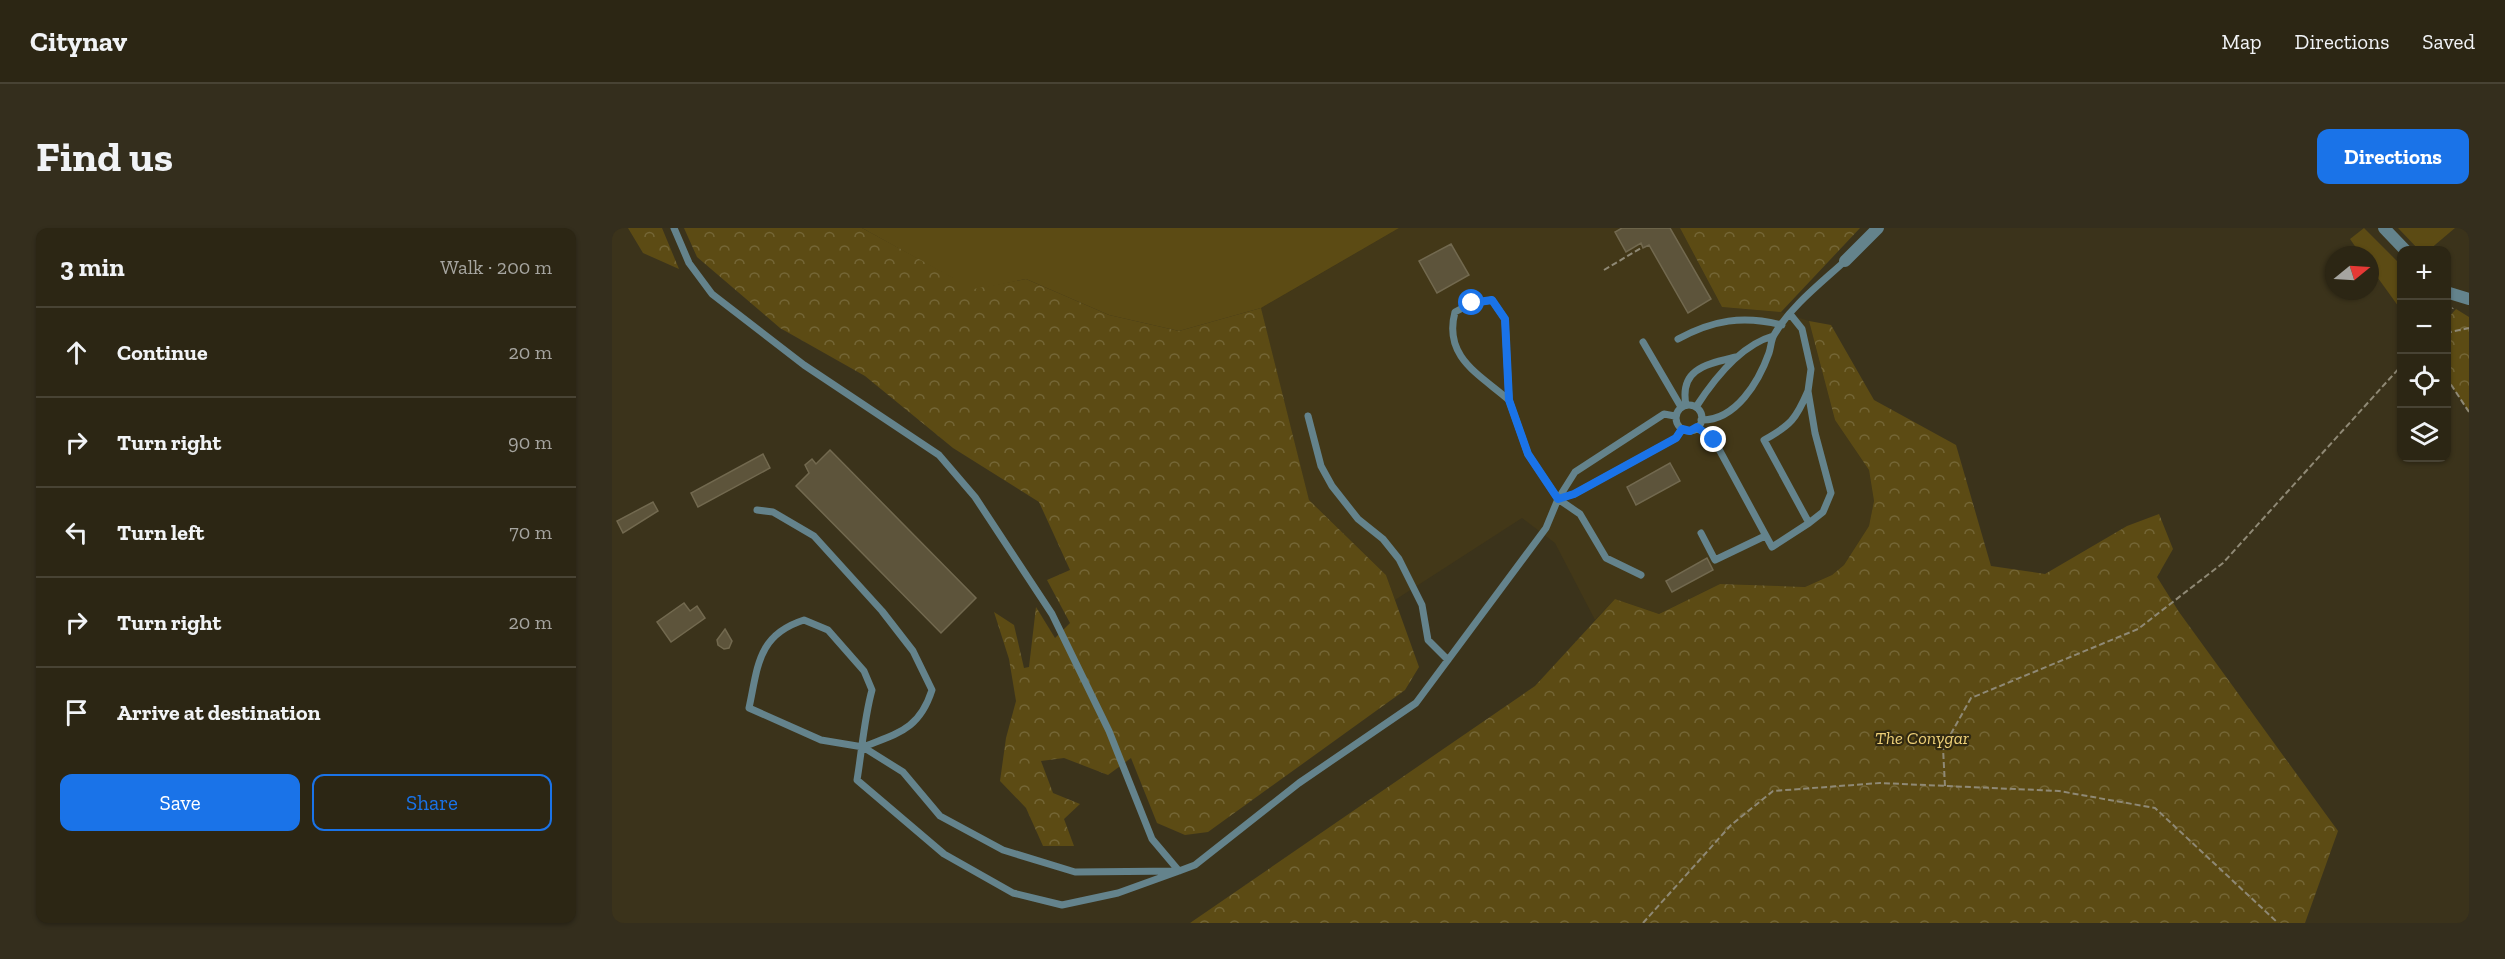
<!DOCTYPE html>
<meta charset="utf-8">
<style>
body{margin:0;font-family:"Zilla Slab",serif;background:#342e1d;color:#f1f3f6}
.controls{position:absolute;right:18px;top:18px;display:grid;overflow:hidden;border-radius:12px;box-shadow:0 2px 4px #0004}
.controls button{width:54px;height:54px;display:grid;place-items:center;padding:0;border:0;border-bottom:2px solid #484334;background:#2c2614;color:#f1f3f6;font:30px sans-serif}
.compass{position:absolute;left:1713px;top:18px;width:54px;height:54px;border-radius:50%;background:#2c2614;box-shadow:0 2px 4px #0004;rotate:72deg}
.stop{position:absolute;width:18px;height:18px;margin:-14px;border:4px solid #1a73e8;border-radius:50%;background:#fff}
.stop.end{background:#1a73e8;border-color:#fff;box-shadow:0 2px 6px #0008}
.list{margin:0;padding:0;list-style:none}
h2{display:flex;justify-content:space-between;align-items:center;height:78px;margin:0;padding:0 24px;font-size:26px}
h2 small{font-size:20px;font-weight:400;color:#a6a5a0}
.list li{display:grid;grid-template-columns:39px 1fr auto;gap:18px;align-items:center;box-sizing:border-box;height:90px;padding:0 24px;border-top:2px solid #484334}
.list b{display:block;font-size:22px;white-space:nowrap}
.list em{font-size:20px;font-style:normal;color:#a6a5a0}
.actions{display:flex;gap:12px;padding:18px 24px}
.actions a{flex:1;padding:14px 0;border:2px solid #1a73e8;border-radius:12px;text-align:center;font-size:21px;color:#1a73e8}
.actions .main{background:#1a73e8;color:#fff}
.icon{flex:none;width:33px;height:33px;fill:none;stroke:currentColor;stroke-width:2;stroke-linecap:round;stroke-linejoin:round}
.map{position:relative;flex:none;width:1857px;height:695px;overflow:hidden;border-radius:12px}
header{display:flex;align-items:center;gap:36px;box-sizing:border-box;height:84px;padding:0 30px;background:#2c2614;border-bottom:2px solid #484334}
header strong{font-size:28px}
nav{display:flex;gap:33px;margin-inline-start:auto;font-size:21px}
.intro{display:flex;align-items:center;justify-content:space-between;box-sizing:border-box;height:144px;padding:0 36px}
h1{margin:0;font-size:42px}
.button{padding:15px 27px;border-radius:12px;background:#1a73e8;color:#fff;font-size:21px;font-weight:700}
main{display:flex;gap:36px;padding:0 36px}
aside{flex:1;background:#2c2614;border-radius:12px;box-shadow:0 2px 4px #0004}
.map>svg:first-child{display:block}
.built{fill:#433818}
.green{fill:#5c4b14}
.forest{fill:url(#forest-crowns)}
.building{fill:#5d543b;stroke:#72694f;stroke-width:1.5}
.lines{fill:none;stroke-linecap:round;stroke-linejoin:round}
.path{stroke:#8f8975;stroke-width:2;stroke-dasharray:6 3;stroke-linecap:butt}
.service{stroke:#64838c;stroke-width:7}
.minor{stroke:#64838c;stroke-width:12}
.route{stroke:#1a73e8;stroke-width:8}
.labels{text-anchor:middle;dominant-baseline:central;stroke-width:4.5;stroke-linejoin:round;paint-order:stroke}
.park-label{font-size:18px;font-style:italic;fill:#eed078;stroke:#312911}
</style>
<header>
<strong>Citynav</strong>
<nav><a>Map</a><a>Directions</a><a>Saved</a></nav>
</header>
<div class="intro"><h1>Find us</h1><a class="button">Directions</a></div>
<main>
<aside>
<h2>3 min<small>Walk · 200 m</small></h2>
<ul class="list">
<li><svg class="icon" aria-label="ahead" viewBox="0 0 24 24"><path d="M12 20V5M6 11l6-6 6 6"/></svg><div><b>Continue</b></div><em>20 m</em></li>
<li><svg class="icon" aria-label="right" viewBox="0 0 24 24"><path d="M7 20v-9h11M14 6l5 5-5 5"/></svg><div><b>Turn right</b></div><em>90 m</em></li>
<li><svg class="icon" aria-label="left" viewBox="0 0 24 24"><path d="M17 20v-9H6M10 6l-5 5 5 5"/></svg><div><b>Turn left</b></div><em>70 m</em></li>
<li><svg class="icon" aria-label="right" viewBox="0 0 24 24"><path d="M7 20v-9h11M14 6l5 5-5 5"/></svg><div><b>Turn right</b></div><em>20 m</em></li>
<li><svg class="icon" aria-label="arrive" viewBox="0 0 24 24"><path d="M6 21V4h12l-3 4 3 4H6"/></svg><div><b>Arrive at destination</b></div></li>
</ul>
<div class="actions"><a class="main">Save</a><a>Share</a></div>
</aside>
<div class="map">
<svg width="1857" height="695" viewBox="0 0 1857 695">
<defs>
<pattern id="forest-crowns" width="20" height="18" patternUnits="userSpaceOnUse" patternTransform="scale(1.5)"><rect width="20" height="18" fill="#5c4b14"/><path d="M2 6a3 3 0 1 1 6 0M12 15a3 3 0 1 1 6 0" fill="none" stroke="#746636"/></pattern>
</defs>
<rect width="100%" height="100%" fill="#3b331b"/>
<path class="built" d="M787 0H1068L1110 79 1169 84 1197 93 1223 192 1257 242 1262 273 1257 298 1232 337 1220 347 1193 359 1108 356 1047 386 1003 371 983 392 943 315 910 290 783 372 774 347 697 272 649 80Z"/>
<path class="green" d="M250 0H787L649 80 567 103 497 87 414 51 362 62Z
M1752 0 1789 37V82L1758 39V27H1749L1738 11Z
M1786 0H1843L1817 22H1807Z"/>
<path class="forest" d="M16 0H50L67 41 31 25Z
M72 0H250L362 61 414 51 497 87 567 103 649 80 697 272 774 347 807 439 793 462 596 604 573 607 545 595 519 530 496 547 452 530 429 533 441 565 468 576 452 591 462 618H431L414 580 388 553 394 510 404 473 397 431 382 384 402 397 412 440 417 439 424 379 443 410 458 395 435 352 458 342 427 274 341 220 253 148 168 100 85 29Z
M1068 0H1248L1169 84 1110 79Z
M1844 81 1857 89V184L1835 151V91Z
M1197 93 1219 97 1262 172 1344 217 1379 338 1433 346 1515 298 1547 286 1561 321 1545 349 1567 384 1726 603 1693 695H578L923 458 1003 371 1047 386 1108 356 1193 359 1220 347 1232 337 1257 298 1262 273 1257 242 1223 192Z"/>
<path class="building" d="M1010 0H1058L1099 71 1076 85 1037 17 1031 20 1029 15 1014 24 1003 4Z
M839 16 857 47 825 65 807 33Z
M218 222 364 370 329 405 184 258 197 245 193 237 200 231 204 236Z
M151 226 158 240 86 279 79 265Z
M1058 235 1068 253 1024 277 1015 259Z
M41 274 46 283 11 305 5 293Z
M1095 330 1101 342 1060 364 1054 353Z
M72 375 78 383 85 378 93 390 59 414 45 394Z
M113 401 120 413 117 420 112 421 106 417 105 412Z"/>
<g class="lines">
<path class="path" d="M992 42 1029 20
M1834 87 1841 80
M1834 105 1857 100
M1834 149 1857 184
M1333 558 1331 520 1359 470 1526 401 1611 335 1790 137
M1031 695 1119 597 1161 563 1268 555 1447 563 1543 580 1666 695"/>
<path class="service" d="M62 0 77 35 100 66 192 137 327 227 363 269 440 386 497 503 540 611 567 643 583 637 687 555 804 475 934 300 946 271 963 244 1052 186 1063 188
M1178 86 1190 101 1199 141 1196 163 1203 205 1219 265 1211 284 1197 295
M1066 111C1101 92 1131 87 1170 97
M1031 114 1069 179
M897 172C867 146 831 129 843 84L860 75 880 72 893 91 897 172 916 226 946 271 968 286 994 330 1029 347
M1074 177C1067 140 1096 136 1124 129
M1064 190a13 13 0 1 1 26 0a13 13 0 1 1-26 0Z
M1084 179C1102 151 1129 117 1161 108
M696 188 709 238 720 258 746 291 771 311 787 331 810 377 816 412 836 432
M1089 192C1124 193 1147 153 1157 125 1159 119 1159 112 1162 107 1179 78 1209 55 1233 33
M1085 199 1102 212 1160 319 1197 295 1152 212C1179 197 1184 191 1196 163
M946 271 962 266 1064 210 1070 201
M145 282 161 284 202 308 270 383 301 423 320 462C307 502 286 505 251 519
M1089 305 1103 332 1153 308
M567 643 463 644 391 622 328 588 291 544 251 519 209 512 137 480C146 439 145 407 192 392L216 402 252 443 260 462C252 491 250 522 245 552L332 626 401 665 450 677 506 665 567 643"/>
<path class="minor" d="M1772 0 1793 22
M1233 33 1266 0
M1834 64 1857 71"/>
</g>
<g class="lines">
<path class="route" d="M860 75 880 72 893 91 897 172 916 226 946 271 962 266 1064 210 1070 201 1078 203 1085 199 1102 212"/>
</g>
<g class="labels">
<g class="park-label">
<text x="1310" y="510">The Conygar</text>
</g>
</g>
</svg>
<div class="controls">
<button>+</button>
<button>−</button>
<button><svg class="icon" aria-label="locate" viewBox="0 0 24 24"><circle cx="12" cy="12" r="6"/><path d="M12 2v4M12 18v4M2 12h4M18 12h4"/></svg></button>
<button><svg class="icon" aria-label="layers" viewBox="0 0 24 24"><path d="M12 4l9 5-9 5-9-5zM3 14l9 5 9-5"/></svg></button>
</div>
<svg class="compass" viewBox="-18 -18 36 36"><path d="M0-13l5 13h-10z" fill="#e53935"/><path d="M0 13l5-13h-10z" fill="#a6a5a0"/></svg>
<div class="stop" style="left:860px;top:75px"></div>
<div class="stop end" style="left:1102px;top:212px"></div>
</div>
</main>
